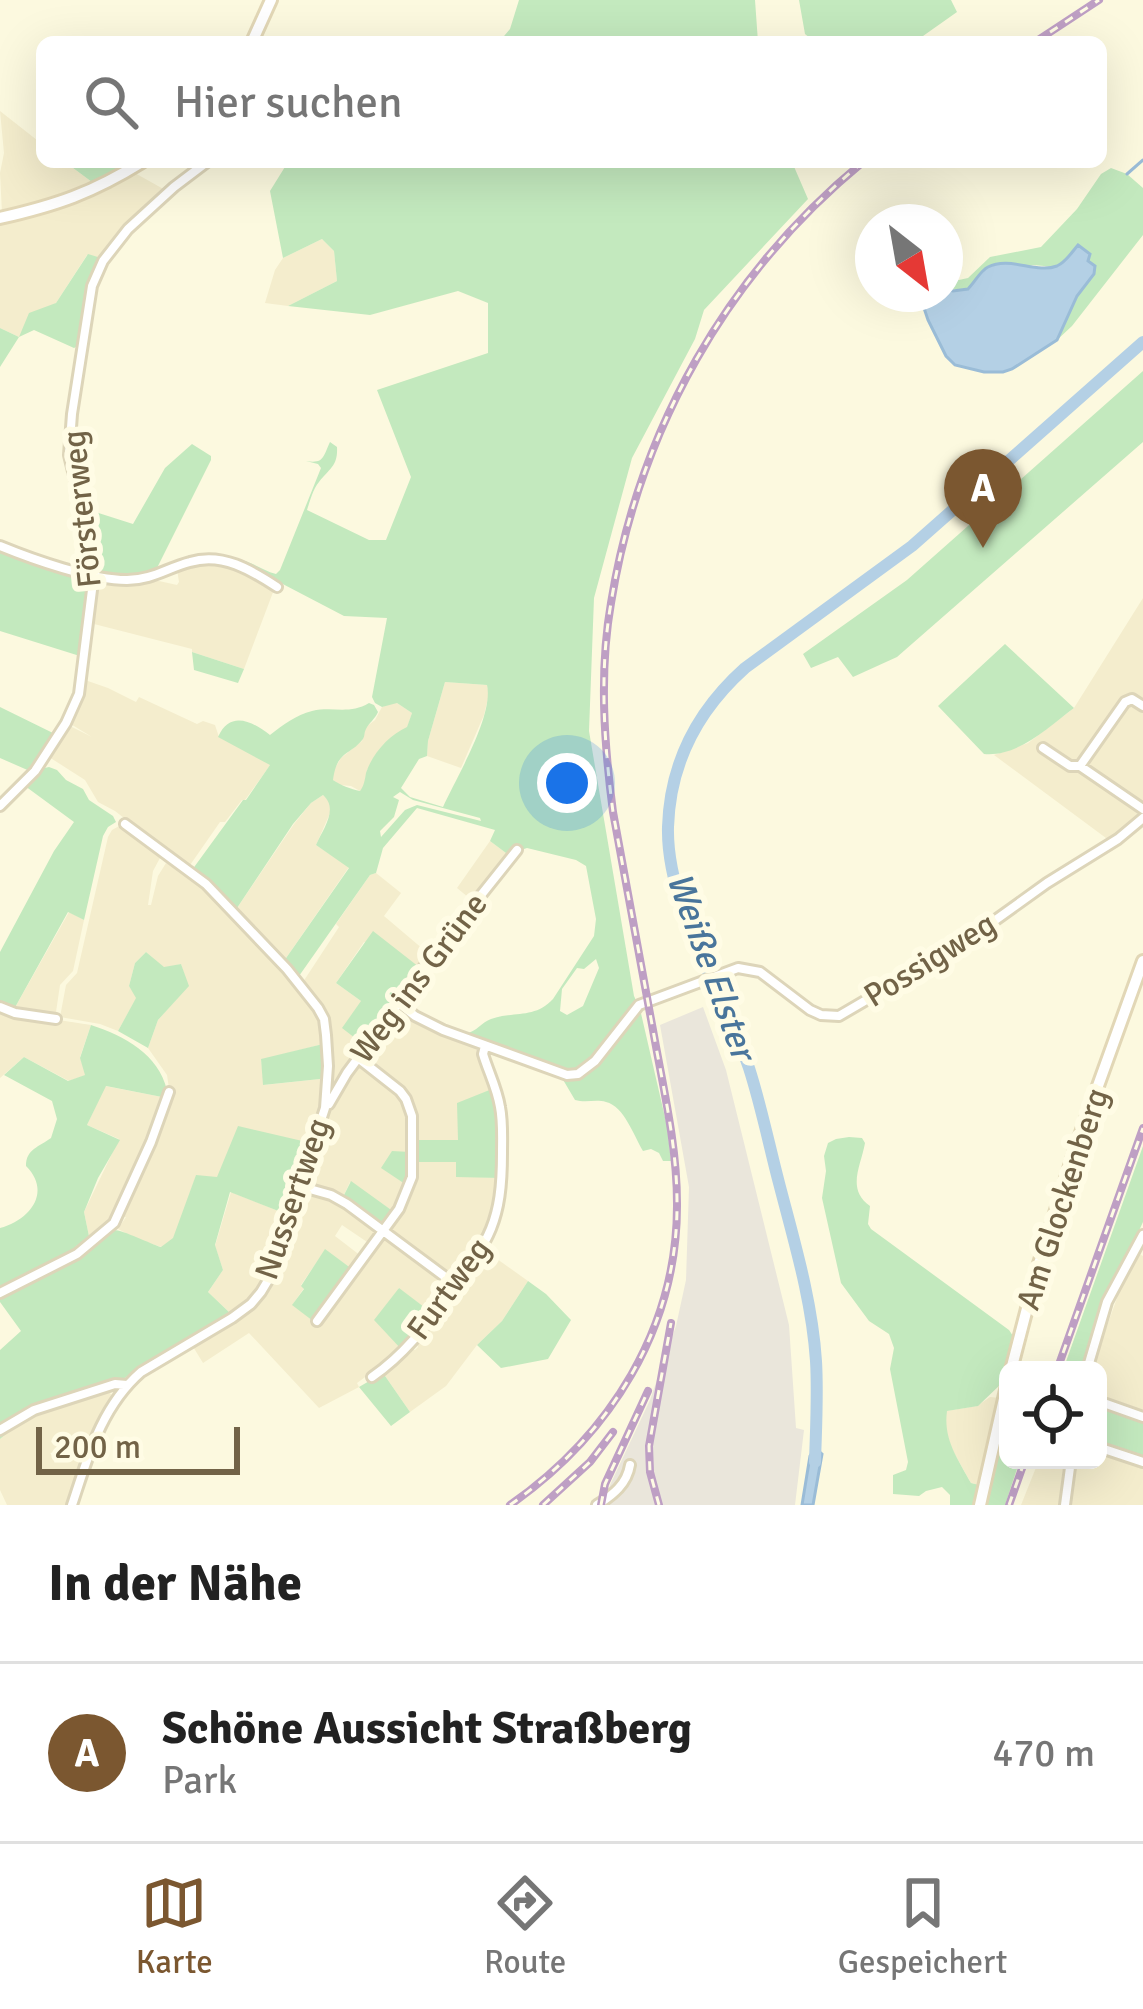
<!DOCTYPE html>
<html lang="de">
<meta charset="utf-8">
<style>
body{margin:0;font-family:Signika,sans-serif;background:#f2f2f2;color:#222}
.controls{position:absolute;right:36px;bottom:36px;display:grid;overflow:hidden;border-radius:18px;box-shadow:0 12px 48px #0002}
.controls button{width:108px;height:108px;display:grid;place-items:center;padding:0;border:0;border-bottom:3px solid #e0e0e0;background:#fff;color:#222;font:60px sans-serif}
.compass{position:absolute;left:855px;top:204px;width:108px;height:108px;border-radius:50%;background:#fff;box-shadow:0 12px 48px #0002;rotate:149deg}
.scale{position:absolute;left:36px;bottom:30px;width:204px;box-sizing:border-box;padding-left:12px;border:6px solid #726347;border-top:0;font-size:33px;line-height:42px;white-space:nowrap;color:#726347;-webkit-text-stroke:9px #fffce5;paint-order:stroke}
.you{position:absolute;left:567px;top:783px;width:42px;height:42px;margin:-30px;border:9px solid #fff;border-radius:50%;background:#1a73e8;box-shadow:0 0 0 18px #1a73e833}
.badge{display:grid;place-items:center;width:78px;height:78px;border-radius:50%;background:#7b5730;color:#fff;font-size:39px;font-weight:700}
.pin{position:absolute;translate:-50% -99px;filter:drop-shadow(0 3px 6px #0008)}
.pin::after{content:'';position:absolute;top:63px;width:42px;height:36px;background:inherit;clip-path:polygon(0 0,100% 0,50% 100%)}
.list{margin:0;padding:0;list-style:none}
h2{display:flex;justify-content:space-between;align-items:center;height:156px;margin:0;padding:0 48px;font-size:51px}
h2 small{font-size:39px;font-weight:400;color:#767676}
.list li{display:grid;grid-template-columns:78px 1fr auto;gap:36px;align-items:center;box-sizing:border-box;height:180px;padding:0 48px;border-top:3px solid #e0e0e0}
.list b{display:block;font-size:45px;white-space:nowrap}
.list p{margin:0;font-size:39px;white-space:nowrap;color:#767676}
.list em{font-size:39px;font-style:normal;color:#767676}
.icon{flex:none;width:66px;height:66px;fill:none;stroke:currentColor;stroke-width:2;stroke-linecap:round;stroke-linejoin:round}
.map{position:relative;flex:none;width:1143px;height:1505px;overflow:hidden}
.search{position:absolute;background:#fff;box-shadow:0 12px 48px #0002;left:36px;right:36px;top:36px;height:132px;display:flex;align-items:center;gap:30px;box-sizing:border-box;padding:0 42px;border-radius:18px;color:#767676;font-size:45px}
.sheet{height:336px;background:#fff}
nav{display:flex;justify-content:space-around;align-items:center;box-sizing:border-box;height:168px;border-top:3px solid #e0e0e0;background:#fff;font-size:33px;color:#767676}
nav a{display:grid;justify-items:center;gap:6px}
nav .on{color:#7b5730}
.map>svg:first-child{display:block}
.residential{fill:#f4edcd}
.industrial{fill:#eae6db}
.green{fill:#c3e9be;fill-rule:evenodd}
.water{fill:#b4d0e5;stroke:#9abcd7;stroke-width:3}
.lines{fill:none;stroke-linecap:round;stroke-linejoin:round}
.stream{stroke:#9abcd7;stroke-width:3}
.river{stroke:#b4d0e5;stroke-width:12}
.street-casing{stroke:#ddd5b9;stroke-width:14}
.secondary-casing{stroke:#e2d7b6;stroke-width:16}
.street{stroke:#fff;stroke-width:8}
.secondary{stroke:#fff;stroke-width:10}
.rail-casing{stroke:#be9fc4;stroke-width:8}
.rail{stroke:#fffce5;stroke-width:3;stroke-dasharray:9;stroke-linecap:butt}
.labels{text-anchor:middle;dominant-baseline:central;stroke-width:12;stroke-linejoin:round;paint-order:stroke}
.street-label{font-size:33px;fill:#726347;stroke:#fffce5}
.water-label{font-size:36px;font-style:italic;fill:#49759b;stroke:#fffce5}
</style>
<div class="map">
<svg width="1143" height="1505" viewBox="0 0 1143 1505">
<rect width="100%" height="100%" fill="#fcf9df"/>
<path class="residential" d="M0 111 42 144V162H65L96 185 68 197 2 213 0 173 4 153Z
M133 172 167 191 101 259 87 255 56 303 19 337 0 328V223L43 214 74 203 115 185Z
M322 239 334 251 337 281 288 306 265 303 275 270 283 258Z
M203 561 243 568 275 587 244 669 192 652V649L94 624 98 581H159L177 585 179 582 177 569Z
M1143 598V811L1110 841 994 755 1028 743 1074 708Z
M85 680 108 688 136 702 139 697 197 724 203 721 215 725 219 737 271 764 245 800H242L225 822H220L188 868 115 811 98 802 85 780 49 757 68 725 92 737 69 723 83 699Z
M445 682 487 685 489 694 484 715 461 768 427 756 428 741Z
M392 703H397L412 713 407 728 367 770 366 785 360 791 351 786 340 785 333 780 332 773 341 758 362 741 366 727 375 720 382 707Z
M323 795 330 801 331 811 316 845 349 867 284 961 235 911 294 824 311 803Z
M121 825 160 858 153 871 148 905H151L158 876 166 863 204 886 302 990 322 1021 324 1038 323 1044 261 1060 264 1085 320 1079 324 1093 311 1143 217 1178 196 1176 174 1238 162 1247 141 1241 118 1229 126 1217H120L170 1095 167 1075 148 1048 158 1020 188 986 181 964 164 968 146 952 135 963 129 986 137 997 118 1031 100 1024 60 1017 66 985 77 973 108 837 112 830Z
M490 841 510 856 474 902 457 888Z
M376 873 401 893 384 916 430 955 419 967 364 942 336 983 361 1001 364 1045 333 1094 329 1093 333 1071 328 1018 303 982 339 927 336 924 370 875Z
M69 912 84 920 73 971 60 985 56 1012 50 1016 13 1011Z
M395 1010H401L422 1025 475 1044 492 1089 458 1140H416L417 1110 404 1091 365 1059 364 1055Z
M0 1011 91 1025 80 1057 86 1075 69 1081 24 1057 0 1078Z
M359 1065 402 1099 409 1117 408 1186 394 1212 350 1182 342 1199 303 1182 330 1110 343 1084Z
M105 1086 162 1097 165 1100 119 1207 106 1226 90 1241 84 1212 119 1139 87 1125Z
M416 1162H457L456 1176 499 1178 496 1206 484 1241 457 1279 391 1231 390 1228 412 1194 416 1178Z
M303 1190 338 1202 376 1228 378 1233 370 1244 342 1225 335 1236 361 1256 352 1269 325 1250 301 1285 304 1288 293 1304 313 1321 318 1324 381 1239 389 1237 449 1283 450 1288 432 1313 398 1288 402 1350 357 1383 359 1387 319 1408 249 1333 203 1363 192 1345 244 1314 269 1289 291 1215Z
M231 1192 286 1214 262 1284 252 1298 231 1314 208 1292 223 1270 215 1246Z
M486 1251 528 1281 502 1321 477 1345 446 1386 410 1412 383 1373 412 1349 415 1350 418 1347 417 1343 456 1291H462L461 1285Z
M1139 1254 1143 1256V1415L1098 1399V1370H1091L1125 1276Z
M107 1391 115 1397 93 1433 67 1505H7L0 1490V1439L22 1420Z
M990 1397 1000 1398 979 1485 971 1483 949 1444 944 1428 946 1411 977 1406Z
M1098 1449 1143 1464V1505H1071L1076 1460H1098Z
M1039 1460H1064L1059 1505H1021Z"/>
<path class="industrial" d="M703 1007 726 1070 789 1325 796 1428 804 1430 795 1505H606L610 1485 650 1400 676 1326 686 1280 689 1187 660 1025Z"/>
<path class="green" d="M519 0H755L758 42H499L510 29Z
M799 0H951L957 12 923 36 904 42H815L805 34Z
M65 162H116L125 166 96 185Z
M288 162H792L808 199 704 310 695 339 632 458 594 598 589 731 634 996 640 1009 667 1126 671 1161H663L659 1153 651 1149 643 1151C634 1136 624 1106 606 1102 596 1099 586 1103 575 1100L562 1078 545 1072 537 1063 424 1019 403 1002 402 999 510 856 490 841 495 830 417 808 383 848 376 873 370 875 299 976 284 961 349 868 316 845C323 829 339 809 323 795L311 803 293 824 235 911 192 870 243 800H246L270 765 218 737C230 710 252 721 270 735 283 725 296 715 312 711 333 706 349 715 369 703L374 705 378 712C375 719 369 723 366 729 364 732 365 736 363 739 350 756 337 750 333 780 340 785 351 789 360 791 364 786 365 779 366 773 372 754 389 735 407 727L412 713 397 703 382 707 375 703 372 697 387 618 344 616 235 559C250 560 261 570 276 574L280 570 321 468 318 464 306 461C324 464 323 457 330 442L337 447C338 466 330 468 319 482 313 489 310 501 307 510L369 540H386L411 477 377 390 488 353V303L458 291 370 315 288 306 337 281 334 251 322 239 283 258 270 191ZM445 682 487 685C494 716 456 778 443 807L410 797 401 788 419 759 427 756 428 741ZM400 792 413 800 480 818 481 821 417 805 405 810 381 837 380 831 394 817 399 800 393 797ZM527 848 576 860 586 866 596 919 594 936 553 999C535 1019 513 1011 491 1019 482 1022 476 1032 467 1033 452 1035 419 1015 408 1004L406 996 521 850ZM596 959 599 968 583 1006 567 1015 560 1011 562 989 577 968 584 969Z
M1111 168 1127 174 1143 188V235L1072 326 1057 340 1077 296 1086 286 1088 261 1078 245 1063 263 1055 267 1033 265 962 291 945 288V283L968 278 990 257 1041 247 1077 209 1101 174Z
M162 188H167L166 193 102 259 80 345 74 348 34 330 19 337 0 367V328L19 337 29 313 56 303 88 254 101 258 166 190Z
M1143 371V442L897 657 853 677 838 657 811 668 803 654 907 580Z
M192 444 211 456V460L154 574 124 578 98 573 86 509 133 524 165 468Z
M0 550 41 567 90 578 83 657 0 631Z
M1005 644 1074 708C1048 727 1019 757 984 754L938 706Z
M192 652 244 669 238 683 194 670Z
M0 707 57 735 32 772 0 758Z
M49 767 57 770 66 780 83 789 89 800 113 816 116 822 108 827 103 836 84 920 68 912 13 1011 0 1005V952L54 851 74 822 25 786 40 769Z
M373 931 419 967 364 1045 342 1028 361 1001 336 983Z
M146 952 164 967 181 964 189 986 158 1020 148 1048 118 1031 136 998 129 986 135 963Z
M91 1025C125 1036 158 1054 167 1090L162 1097 106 1086 87 1125 120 1140 98 1178 84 1212 90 1241 76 1246 74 1252 79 1255C88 1248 102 1233 113 1230 121 1229 151 1244 161 1247L173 1238 196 1175 217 1177 238 1126 311 1143 286 1214 230 1192 215 1245 223 1270 208 1292 231 1314 118 1382 39 1406 0 1439V1350L21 1331 0 1302V1228C30 1220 52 1192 26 1166 26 1149 39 1147 51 1138L57 1119 52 1101 4 1075 24 1057 68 1081 85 1075 80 1058Z
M323 1044 326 1074 320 1079 263 1085 261 1059Z
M492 1089 500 1110 499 1178 456 1177V1162H416V1140H458L457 1103Z
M849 1137 862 1138 865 1143C861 1166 846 1189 870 1206L868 1224 871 1229 1009 1330 1013 1336 1002 1383 978 1406 947 1411C943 1439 958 1459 971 1483L987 1487 1008 1399V1460H1020L1005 1505H950V1495L942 1487 926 1491 919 1496 893 1494V1475L906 1470 908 1462 890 1369 894 1348 889 1334 869 1321 841 1283 822 1198 826 1171 824 1156 828 1143 836 1139Z
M1143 1146V1222L1099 1317 1084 1370H1063Z
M392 1151 410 1152 408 1186 381 1168Z
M351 1181 394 1212 385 1224H380L342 1199Z
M325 1249 352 1269 313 1321 292 1305 304 1289 301 1286Z
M528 1281 546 1294 571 1320 548 1359 501 1368 477 1345 502 1321Z
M399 1288 432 1313 402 1350 374 1320Z
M383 1373 410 1412 391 1426 359 1387Z
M1098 1404 1143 1421V1460L1098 1444Z"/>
<path class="water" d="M1078 245 1090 254 1088 261 1095 266 1094 274 1077 296 1057 340 1012 369 1003 372H984L955 365 946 356 928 320 924 308 923 294H945V288L953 291 968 289C975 282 980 271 988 267 1010 256 1036 274 1057 266 1066 262 1072 252 1078 245Z
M815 1448 822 1454 813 1505H802L810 1456Z"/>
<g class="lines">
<path class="stream" d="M1127 174 1143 160"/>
<path class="river" d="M815 1462C816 1428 818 1394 816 1361 812 1300 794 1241 779 1183 769 1145 761 1105 749 1068 724 994 666 906 668 827 670 763 698 710 745 668L912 546 1143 342"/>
<defs>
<path id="street" d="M0 546C34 560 91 580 127 580 152 580 167 568 190 562 222 552 251 570 277 587
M1143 706 1132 699 1125 702 1080 766 1143 809
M1043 748 1070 766H1080
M0 806 35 771 66 723 79 694 94 574 91 545 69 455 72 414 92 286 103 261 128 229 174 187 207 162
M399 1003 415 1016 443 1030 567 1075 578 1074 595 1061 639 1005 738 968 760 972 810 1010 821 1015 839 1016 962 944 1047 883 1118 839 1143 818
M0 1007 15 1013 56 1019
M329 1104 347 1073 399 1003 403 993 517 850
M299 1186 331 1195 347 1204 456 1285
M0 1293 77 1254 114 1223 151 1142 169 1092
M317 1321 399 1209 412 1177V1116L406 1099 400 1091 358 1058
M1087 1370 1107 1302 1143 1235
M372 1377C404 1355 425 1327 448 1296 489 1240 502 1224 502 1153 502 1138 503 1122 500 1107 497 1088 488 1071 483 1054L485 1046
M1098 1401 1143 1417
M0 1430 34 1410 115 1384 127 1385
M1098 1447 1143 1462
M72 1505C88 1457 101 1407 141 1372L232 1318 251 1304 261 1292 270 1277 325 1108 328 1066 326 1035 324 1019 318 1008 287 969 206 884 125 824
M597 1505C613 1495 627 1484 630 1465
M1065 1505 1071 1460"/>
<path id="secondary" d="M252 42 271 0
M0 218C57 205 92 193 142 162
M1011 1370 1037 1270 1077 1144 1143 961
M980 1505 1008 1381"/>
</defs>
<use href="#street" class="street-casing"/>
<use href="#secondary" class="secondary-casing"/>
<use href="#street" class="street"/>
<use href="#secondary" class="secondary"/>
<defs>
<path id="rail" d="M1035 42 1099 0
M1057 1370 1143 1128
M510 1505C610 1435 678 1328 677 1203 677 1145 663 1087 653 1030 640 957 626 885 613 812 604 743 599 672 611 603 639 429 727 274 863 162
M543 1505 590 1462 613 1432
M601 1505 605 1484 648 1391
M659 1505 650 1472 649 1446 671 1323
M1009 1505 1025 1460"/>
</defs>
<use href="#rail" class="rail-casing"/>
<use href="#rail" class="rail"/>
</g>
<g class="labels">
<g class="street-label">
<text transform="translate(82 509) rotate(-96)">Försterweg</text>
<text transform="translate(930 960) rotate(-32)">Possigweg</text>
<text transform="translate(419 978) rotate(-53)">Weg ins Grüne</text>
<text transform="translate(293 1199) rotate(-71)">Nussertweg</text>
<text transform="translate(1063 1199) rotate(-72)">Am Glockenberg</text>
<text transform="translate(449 1289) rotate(-54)">Furtweg</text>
</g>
<g class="water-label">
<text transform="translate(711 966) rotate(70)">Weiße Elster</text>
</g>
</g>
</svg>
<div class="controls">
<button><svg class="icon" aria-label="locate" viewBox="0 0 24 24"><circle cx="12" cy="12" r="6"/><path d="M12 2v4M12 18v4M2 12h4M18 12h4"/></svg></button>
</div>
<svg class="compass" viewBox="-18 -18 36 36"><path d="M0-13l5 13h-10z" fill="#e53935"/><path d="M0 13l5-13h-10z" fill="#767676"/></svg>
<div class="scale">200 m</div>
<div class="you"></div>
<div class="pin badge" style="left:983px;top:548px">A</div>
<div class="search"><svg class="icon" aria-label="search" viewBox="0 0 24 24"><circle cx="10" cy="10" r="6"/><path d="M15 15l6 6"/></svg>Hier suchen</div>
</div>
<section class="sheet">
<h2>In der Nähe<small></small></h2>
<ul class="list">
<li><span class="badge">A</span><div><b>Schöne Aussicht Straßberg</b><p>Park</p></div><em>470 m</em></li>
</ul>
</section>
<nav>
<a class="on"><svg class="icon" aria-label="map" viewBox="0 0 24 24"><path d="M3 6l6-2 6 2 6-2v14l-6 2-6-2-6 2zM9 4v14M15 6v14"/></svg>Karte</a>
<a><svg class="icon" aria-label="directions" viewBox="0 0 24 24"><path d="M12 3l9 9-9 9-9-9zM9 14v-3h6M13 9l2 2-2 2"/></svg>Route</a>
<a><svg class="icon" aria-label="saved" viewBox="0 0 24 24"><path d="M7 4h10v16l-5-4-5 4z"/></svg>Gespeichert</a>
</nav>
